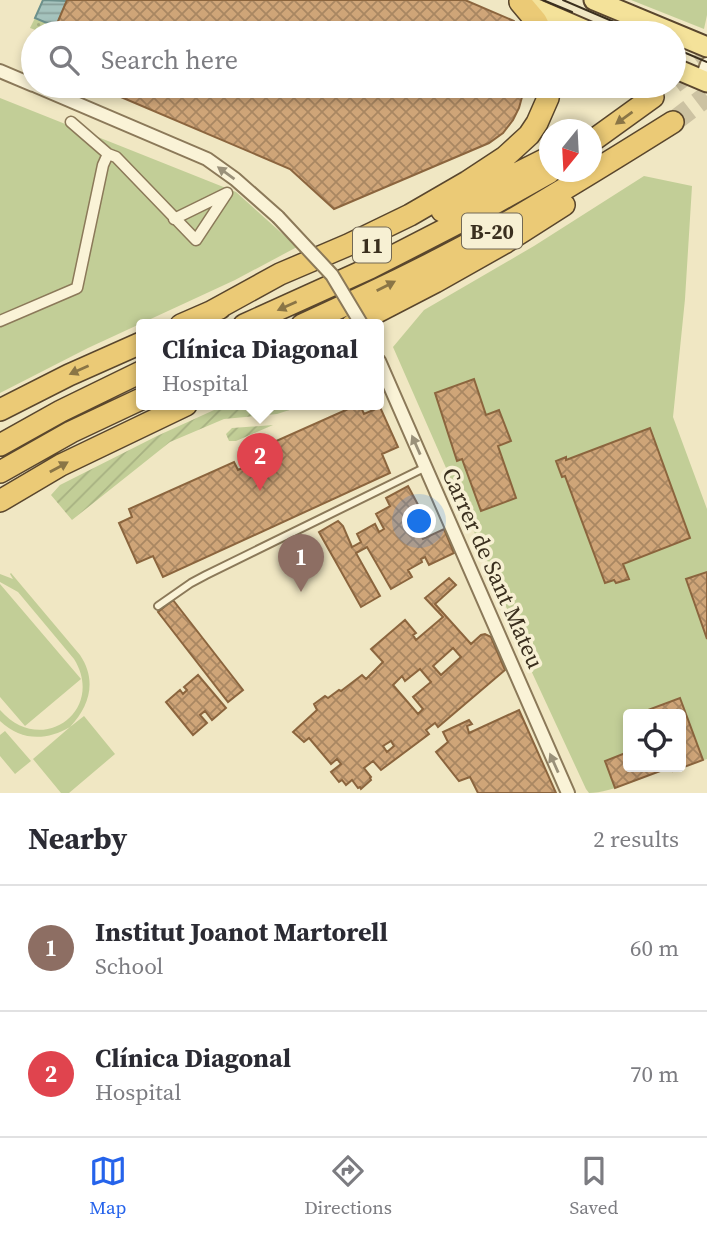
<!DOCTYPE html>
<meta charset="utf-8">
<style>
body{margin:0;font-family:"Source Serif 4",serif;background:#f7f7f7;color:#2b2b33}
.controls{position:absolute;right:21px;bottom:21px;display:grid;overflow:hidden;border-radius:7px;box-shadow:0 4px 10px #0003}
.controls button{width:63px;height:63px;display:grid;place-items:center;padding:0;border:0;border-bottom:2px solid #e1e1e2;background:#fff;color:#2b2b33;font:35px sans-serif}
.compass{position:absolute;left:539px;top:119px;width:63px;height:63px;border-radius:50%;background:#fff;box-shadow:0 4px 10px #0003;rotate:198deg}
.you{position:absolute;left:420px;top:522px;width:24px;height:24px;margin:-18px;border:5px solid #fff;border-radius:50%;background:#1a73e8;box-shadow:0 0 0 10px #1a73e833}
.badge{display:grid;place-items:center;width:46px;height:46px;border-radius:50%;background:#2563eb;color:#fff;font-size:23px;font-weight:700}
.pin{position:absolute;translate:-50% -58px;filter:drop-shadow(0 2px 4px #0008)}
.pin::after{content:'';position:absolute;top:37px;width:24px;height:21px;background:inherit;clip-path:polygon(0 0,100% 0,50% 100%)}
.popup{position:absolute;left:136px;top:319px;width:248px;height:91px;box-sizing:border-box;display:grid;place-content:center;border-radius:7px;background:#fff;filter:drop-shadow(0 2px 5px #0005);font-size:23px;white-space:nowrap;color:#7c7c81}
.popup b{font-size:26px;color:#2b2b33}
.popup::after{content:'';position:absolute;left:50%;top:100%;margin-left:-14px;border:14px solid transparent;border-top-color:#fff}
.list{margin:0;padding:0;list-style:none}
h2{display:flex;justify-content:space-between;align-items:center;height:91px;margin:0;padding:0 28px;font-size:30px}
h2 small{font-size:23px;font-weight:400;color:#7c7c81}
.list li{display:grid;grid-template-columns:46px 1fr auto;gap:21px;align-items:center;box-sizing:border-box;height:126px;padding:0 28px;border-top:2px solid #e1e1e2}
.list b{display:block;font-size:26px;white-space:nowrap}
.list p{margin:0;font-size:23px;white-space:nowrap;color:#7c7c81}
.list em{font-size:23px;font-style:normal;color:#7c7c81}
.icon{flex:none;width:38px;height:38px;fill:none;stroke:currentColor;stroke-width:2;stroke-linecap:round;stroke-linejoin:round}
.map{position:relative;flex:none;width:707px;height:793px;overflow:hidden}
.search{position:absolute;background:#fff;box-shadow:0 4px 10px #0003;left:21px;right:21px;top:21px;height:77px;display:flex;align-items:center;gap:18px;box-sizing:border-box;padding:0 24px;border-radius:38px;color:#7c7c81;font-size:26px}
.sheet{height:343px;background:#fff}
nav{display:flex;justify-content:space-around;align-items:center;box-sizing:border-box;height:98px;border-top:2px solid #e1e1e2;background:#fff;font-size:19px;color:#7c7c81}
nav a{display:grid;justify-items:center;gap:4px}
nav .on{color:#2563eb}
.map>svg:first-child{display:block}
.grass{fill:url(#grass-dots)}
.park{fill:#c2ce97;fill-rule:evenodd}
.garden{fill:url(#garden-furrows)}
.water{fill:url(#water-rules);stroke:#6c918c;stroke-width:2}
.building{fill:url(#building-cross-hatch);stroke:#8b653e;stroke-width:2;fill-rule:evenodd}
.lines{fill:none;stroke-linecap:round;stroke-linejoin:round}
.trunk-tunnel{stroke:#ccc2a2;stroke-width:21;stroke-dasharray:21 10;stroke-linecap:butt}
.service-casing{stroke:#8b7959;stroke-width:10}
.pedestrian-casing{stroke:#8b7959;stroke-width:13}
.minor-casing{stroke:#8b7959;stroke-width:16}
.primary-casing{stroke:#59462d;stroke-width:23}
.trunk-casing{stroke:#59462d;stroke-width:24}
.service{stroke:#faf3d7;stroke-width:6}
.pedestrian{stroke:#faf3d7;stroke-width:10}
.minor{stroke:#faf3d7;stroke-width:12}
.primary{stroke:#f4e29a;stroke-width:19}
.trunk{stroke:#ebca76;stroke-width:21}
.tram{stroke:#3a2f1e;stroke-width:2}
.minor-bridge-casing{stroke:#8b7959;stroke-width:16;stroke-linecap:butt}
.minor-bridge{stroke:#faf3d7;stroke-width:12}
.oneway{fill:#8a7546}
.oneway2{fill:#9a917a}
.labels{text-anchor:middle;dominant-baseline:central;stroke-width:7;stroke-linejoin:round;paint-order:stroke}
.shield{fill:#f7f0d3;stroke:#736954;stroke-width:2}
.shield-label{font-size:21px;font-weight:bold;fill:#3a2f1e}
.street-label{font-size:23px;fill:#3a2f1e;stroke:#f7f0d3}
</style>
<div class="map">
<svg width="707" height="793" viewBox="0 0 707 793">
<defs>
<pattern id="grass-dots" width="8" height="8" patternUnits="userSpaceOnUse" patternTransform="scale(1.75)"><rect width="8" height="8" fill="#c2ce97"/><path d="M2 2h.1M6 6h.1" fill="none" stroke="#a7b182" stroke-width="1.8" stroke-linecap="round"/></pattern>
<pattern id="garden-furrows" width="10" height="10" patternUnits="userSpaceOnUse" patternTransform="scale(1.75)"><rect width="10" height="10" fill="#c2ce97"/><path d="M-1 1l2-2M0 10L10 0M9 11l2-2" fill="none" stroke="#a7b182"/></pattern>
<pattern id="water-rules" width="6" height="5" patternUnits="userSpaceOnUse" patternTransform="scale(1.75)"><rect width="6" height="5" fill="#a5c3bd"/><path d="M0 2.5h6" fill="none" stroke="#879f99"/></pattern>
<pattern id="building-cross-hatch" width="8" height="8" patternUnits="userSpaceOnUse" patternTransform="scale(1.75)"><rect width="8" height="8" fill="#cfa578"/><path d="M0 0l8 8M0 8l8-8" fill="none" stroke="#a98762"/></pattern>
</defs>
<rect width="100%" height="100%" fill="#f0e7c3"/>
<path class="grass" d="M35 18 56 27 53 33H44L30 28Z"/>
<path class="park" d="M631 0H707V15L704 29Z
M0 98 236 192 297 247 235 280 88 348 0 393Z
M644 176 692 186 685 299 673 417 707 509V759L673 771 670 767C648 775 612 793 589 793L586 789 529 666 500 591 393 347 424 310 534 246ZM628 714H681V767H628Z
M11 573 80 655C97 680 90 706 70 727L84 716 115 754 69 793H61L33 759 70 727C46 741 21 741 0 721V710C42 758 106 710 74 659L18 592 0 582V574L13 579 10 574Z
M0 584 81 679 25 726 0 697Z
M5 731 31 761 15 774 0 756V735Z"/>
<path class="garden" d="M225 405H305L277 414 224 419 170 442 72 520 51 495 60 485 157 436Z
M273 425 236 441H229L226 434 232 428Z"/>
<path class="water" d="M43 0 67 1 56 27 35 18Z"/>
<path class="building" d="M67 0H465L514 21 519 33H53Z
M95 86H525L519 108 513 120 503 133 489 143 334 209 290 169Z
M474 379 486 415 499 410 511 441 498 446 516 498 481 511 462 459 457 461 435 393Z
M357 405H360L364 414 380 407 398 447 382 454 390 473 163 577 153 556 137 563 119 523 132 517 129 509 234 462 238 470 261 460 256 450Z
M650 428 690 538 623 564 629 579 616 583 614 580 605 583 565 476 562 477 556 461 566 457V460Z
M408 486 431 529 421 535 423 539 444 529 454 553 429 565 425 557 421 559 422 562 408 570 412 577 391 589 367 547 356 553 380 596 361 607 319 532 338 521 343 526 352 547 361 542 357 534 375 524 379 532 384 529 376 514 390 506 386 498Z
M707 572V639L686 579Z
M449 578 456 585 435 604 471 644 481 635 485 634 491 637 505 670 438 727 435 723 426 730 429 734 381 770 373 761 364 768 371 777 370 778 371 780 361 789 360 787 358 788 352 780 346 785 342 780 339 782 331 772 341 764 337 759 331 764 309 738 304 742 293 732 317 710 314 704 325 696 328 698 339 690 341 691 362 675 366 679 383 662 371 649 405 620 416 633 413 635 416 640 443 617 425 598ZM453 648 461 657 441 675 433 666ZM420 669 431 682 413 697 423 709 418 714 393 685 402 676 405 681ZM391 741 394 746 387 752 383 746Z
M173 600 243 690 228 702 158 612Z
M198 675 226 708 212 720 205 711 200 715 207 723 193 735 166 702 180 690 183 694 187 690 184 687Z
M680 698 703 760 673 771 671 767H681V714H646L645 711Z
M519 710 556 793H478L470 777 459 781 436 752 448 742 443 732 469 720 472 724 467 726 469 733Z
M628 752V767H671L615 788 605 761Z"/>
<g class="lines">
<path class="trunk-tunnel" d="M674 83 707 59
M673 122 707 96"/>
<defs>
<path id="service" d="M158 606 191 583 206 575 426 467"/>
<path id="pedestrian" d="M108 154 116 157 196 240 227 193 174 219
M0 321 77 288 103 165 108 154 71 122"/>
<path id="minor" d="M0 71 33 85
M701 80 707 64
M36 86 207 159 235 179 278 217
M379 361 568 793"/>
<path id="primary" d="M594 0 707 47
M520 2 592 33
M674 68 707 82"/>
<path id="trunk" d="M520 2 536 21 542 33
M592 141 653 97
M442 211 550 157
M209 313 280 274 348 245 410 215 467 182 505 157 529 135 537 123 548 98 550 86
M181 325 220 308
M244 325 370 268 477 213 550 172
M302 325C367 295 432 265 494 230 555 196 614 159 673 122
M352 325 435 282 506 242 564 205
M0 410 69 375 141 343
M0 445 61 411 141 372
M0 472 71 432 141 399
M0 501 61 465 186 405"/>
</defs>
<use href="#service" class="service-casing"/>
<use href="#pedestrian" class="pedestrian-casing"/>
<use href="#minor" class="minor-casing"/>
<use href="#primary" class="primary-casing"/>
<use href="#trunk" class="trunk-casing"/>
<use href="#service" class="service"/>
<use href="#pedestrian" class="pedestrian"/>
<use href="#minor" class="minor"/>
<use href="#primary" class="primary"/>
<use href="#trunk" class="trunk"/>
<path class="tram" d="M543 0 572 12
M563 0 640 33
M674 48 707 62"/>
<defs>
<path id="minor-bridge" d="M278 217 332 275 362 325"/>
</defs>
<use href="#minor-bridge" class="minor-bridge-casing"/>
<use href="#minor-bridge" class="minor-bridge"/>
</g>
<defs><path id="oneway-solid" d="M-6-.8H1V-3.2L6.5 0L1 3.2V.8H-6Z" transform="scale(1.75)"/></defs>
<g class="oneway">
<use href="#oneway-solid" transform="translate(624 118) rotate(144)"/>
<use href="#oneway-solid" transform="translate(386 286) rotate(-27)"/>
<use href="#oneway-solid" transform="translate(287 306) rotate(156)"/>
<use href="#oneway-solid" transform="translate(79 370) rotate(156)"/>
<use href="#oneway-solid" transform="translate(59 467) rotate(-29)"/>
</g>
<g class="oneway2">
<use href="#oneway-solid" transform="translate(226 173) rotate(-144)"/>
<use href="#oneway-solid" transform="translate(416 445) rotate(-114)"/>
<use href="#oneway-solid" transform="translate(554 763) rotate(-114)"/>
</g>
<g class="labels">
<g class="shield">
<rect x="462" y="213.5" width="60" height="35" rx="5"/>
<rect x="353" y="227.5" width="38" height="35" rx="5"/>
</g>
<g class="shield-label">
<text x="492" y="231">B-20</text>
<text x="372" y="245">11</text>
</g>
<g class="street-label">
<text transform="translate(493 568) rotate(66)">Carrer de Sant Mateu</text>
</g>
</g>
</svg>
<div class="controls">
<button><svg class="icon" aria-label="locate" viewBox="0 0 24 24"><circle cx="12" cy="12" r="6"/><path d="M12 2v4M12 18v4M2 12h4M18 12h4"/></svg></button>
</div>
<svg class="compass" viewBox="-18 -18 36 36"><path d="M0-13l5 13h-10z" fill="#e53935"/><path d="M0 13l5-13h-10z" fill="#7c7c81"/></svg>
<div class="you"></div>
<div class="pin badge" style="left:301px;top:592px;background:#8d6e63">1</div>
<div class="pin badge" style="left:260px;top:491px;background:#e0444e">2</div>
<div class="popup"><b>Clínica Diagonal</b>Hospital</div>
<div class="search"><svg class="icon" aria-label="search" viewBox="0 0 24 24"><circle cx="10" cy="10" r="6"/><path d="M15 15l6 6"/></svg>Search here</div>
</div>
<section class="sheet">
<h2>Nearby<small>2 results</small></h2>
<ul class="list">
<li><span class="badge" style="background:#8d6e63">1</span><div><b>Institut Joanot Martorell</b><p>School</p></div><em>60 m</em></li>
<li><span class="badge" style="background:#e0444e">2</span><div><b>Clínica Diagonal</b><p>Hospital</p></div><em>70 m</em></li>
</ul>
</section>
<nav>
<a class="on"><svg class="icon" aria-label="map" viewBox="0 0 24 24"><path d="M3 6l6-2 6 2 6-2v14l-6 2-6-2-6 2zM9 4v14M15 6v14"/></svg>Map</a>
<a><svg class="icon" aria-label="directions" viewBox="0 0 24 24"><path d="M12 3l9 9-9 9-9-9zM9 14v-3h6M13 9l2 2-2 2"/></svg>Directions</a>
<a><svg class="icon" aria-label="saved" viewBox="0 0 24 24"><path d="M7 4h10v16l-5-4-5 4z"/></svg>Saved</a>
</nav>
